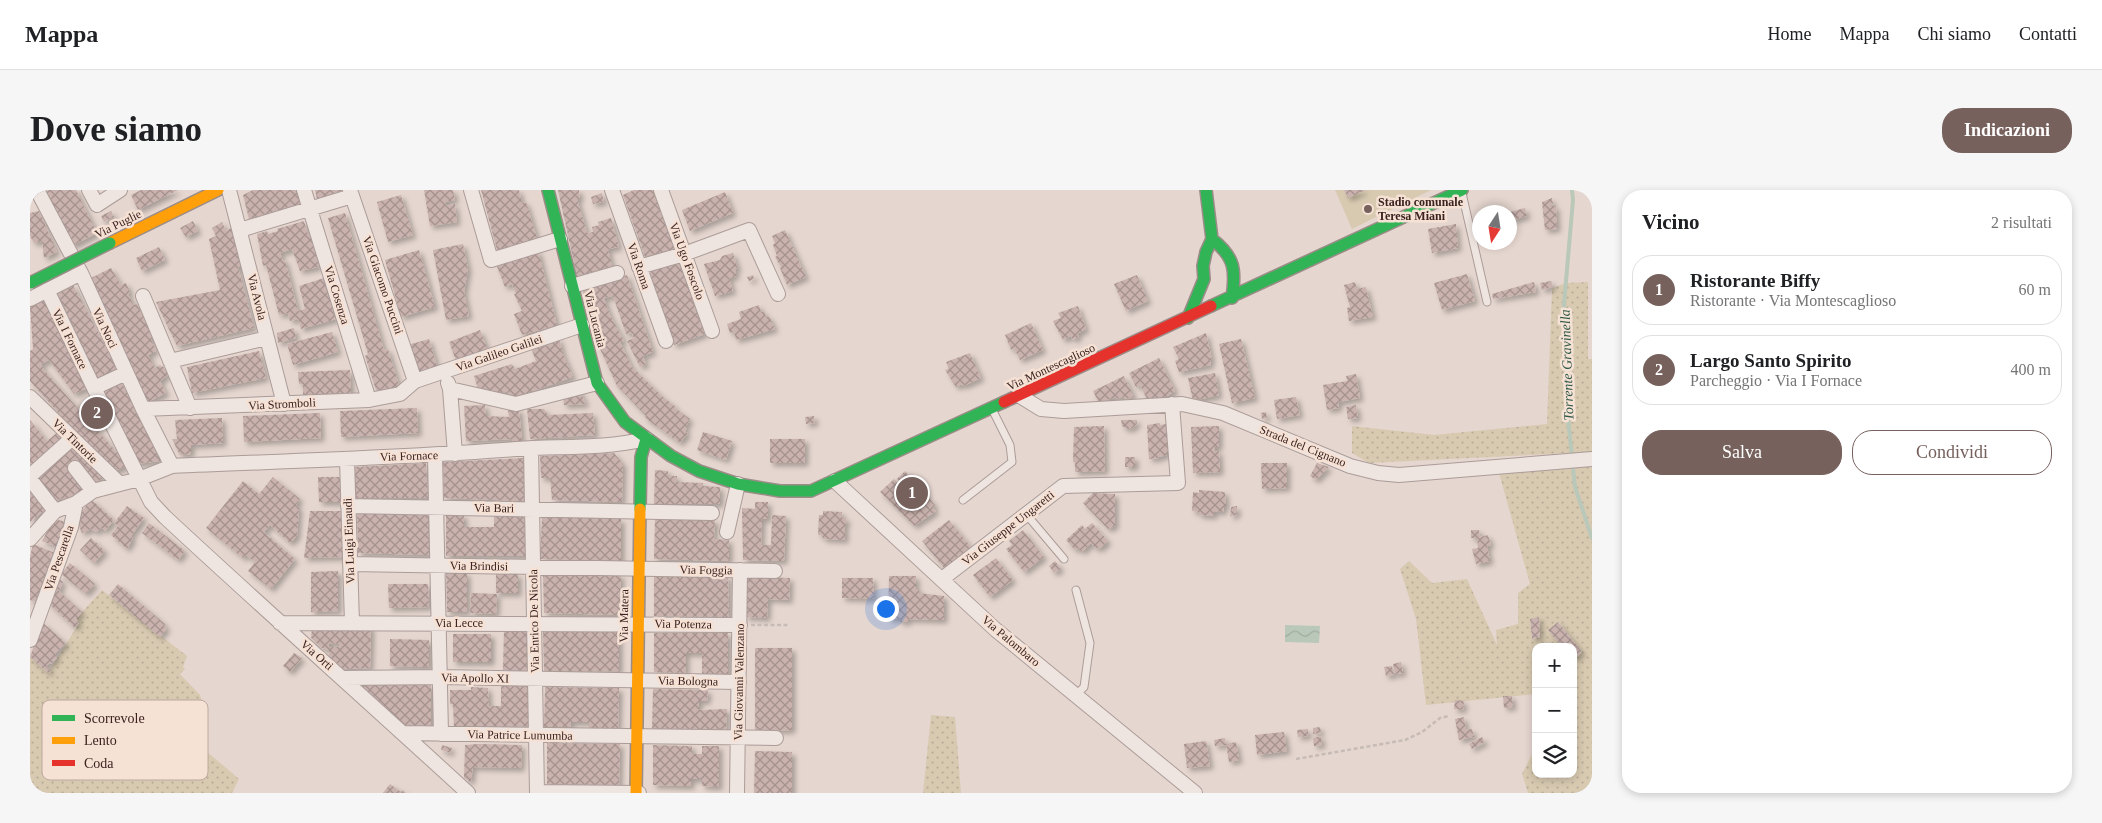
<!DOCTYPE html>
<html lang="it">
<meta charset="utf-8">
<style>
body{margin:0;font-family:"Times New Roman",serif;background:#f6f6f6;color:#202124}
.controls{position:absolute;right:15px;bottom:15px;display:grid;overflow:hidden;border-radius:10px;box-shadow:0 2px 8px #0003}
.controls button{width:45px;height:45px;display:grid;place-items:center;padding:0;border:0;border-bottom:1px solid #e0e0e0;background:#fff;color:#202124;font:25px sans-serif}
.compass{position:absolute;left:1442px;top:15px;width:45px;height:45px;border-radius:50%;background:#fff;box-shadow:0 2px 8px #0003;rotate:192deg}
.you{position:absolute;left:855px;top:418px;width:18px;height:18px;margin:-12px;border:4px solid #fff;border-radius:50%;background:#1a73e8;box-shadow:0 0 0 8px #1a73e833}
.badge{display:grid;place-items:center;width:32px;height:32px;border-radius:50%;background:#76615d;color:#fff;font-size:16px;font-weight:700}
.pin{position:absolute;translate:-50% -50%;border:2px solid #fff;box-shadow:0 1px 5px #0006}
.list{margin:0;padding:0;list-style:none}
h2{display:flex;justify-content:space-between;align-items:center;height:65px;margin:0;padding:0 20px;font-size:21px}
h2 small{font-size:16px;font-weight:400;color:#757577}
.list li{display:grid;grid-template-columns:32px 1fr auto;gap:15px;align-items:center;box-sizing:border-box;height:70px;margin:0 10px 10px;padding:0 10px;border:1px solid #e0e0e0;border-radius:20px}
.list b{display:block;font-size:19px;white-space:nowrap}
.list p{margin:0;font-size:16px;white-space:nowrap;color:#757577}
.list em{font-size:16px;font-style:normal;color:#757577}
.actions{display:flex;gap:10px;padding:15px 20px}
.actions a{flex:1;padding:11px 0;border:1px solid #76615d;border-radius:20px;text-align:center;font-size:18px;color:#76615d}
.actions .main{background:#76615d;color:#fff}
.icon{flex:none;width:28px;height:28px;fill:none;stroke:currentColor;stroke-width:2;stroke-linecap:round;stroke-linejoin:round}
.map{position:relative;flex:none;width:1562px;height:603px;overflow:hidden;border-radius:20px}
header{display:flex;align-items:center;gap:30px;box-sizing:border-box;height:70px;padding:0 25px;background:#fff;border-bottom:1px solid #e0e0e0}
header strong{font-size:24px}
nav{display:flex;gap:28px;margin-inline-start:auto;font-size:18px}
.intro{display:flex;align-items:center;justify-content:space-between;box-sizing:border-box;height:120px;padding:0 30px}
h1{margin:0;font-size:35px}
.button{padding:12px 22px;border-radius:20px;background:#76615d;color:#fff;font-size:18px;font-weight:700}
main{display:flex;gap:30px;padding:0 30px}
aside{flex:1;background:#fff;border-radius:20px;box-shadow:0 2px 8px #0003}
.map>svg:first-child{display:block}
.grass{fill:url(#grass-dots);fill-rule:evenodd}
.garden{fill:#d8cab1}
.water{fill:url(#water-waves)}
.lines{fill:none;stroke-linecap:round;stroke-linejoin:round}
.stream{stroke:#bac8b9;stroke-width:4}
.building{fill:url(#building-cross-hatch);fill-rule:evenodd;filter:url(#shadow)}
.lane-casing{stroke:#ab9c98;stroke-width:9}
.street-casing{stroke:#ab9c98;stroke-width:16}
.fast-casing{stroke:#9b8c88;stroke-width:14}
.slow-casing{stroke:#9b8c88;stroke-width:14}
.jam-casing{stroke:#9b8c88;stroke-width:14}
.path{stroke:#c6bbb7;stroke-width:2.5;stroke-dasharray:4 2.5;stroke-linecap:butt}
.lane{stroke:#eee4e0;stroke-width:7}
.street{stroke:#eee4e0;stroke-width:14}
.fast{stroke:#30b455;stroke-width:11}
.slow{stroke:#ff9f0a;stroke-width:11}
.jam{stroke:#e5322d;stroke-width:11}
.fast-bridge-casing{stroke:#9b8c88;stroke-width:14;stroke-linecap:butt}
.fast-bridge{stroke:#30b455;stroke-width:11}
.poi-dot{fill:#76615d;stroke:#f6e1d5;stroke-width:2}
.labels{text-anchor:middle;dominant-baseline:central;stroke-width:5;stroke-linejoin:round;paint-order:stroke}
.poi-label{font-size:12px;font-weight:bold;fill:#3b221f;stroke:#f6e1d5;text-anchor:start}
.street-label{font-size:12px;fill:#3b221f;stroke:#f6e1d5}
.water-label{font-size:14px;font-style:italic;fill:#2e5a47;stroke:#f6e1d5}
.key{fill:#f6e1d5;stroke:#bea89e;stroke-width:1}
.key-label{font-size:14px;fill:#3b221f}
</style>
<header>
<strong>Mappa</strong>
<nav><a>Home</a><a>Mappa</a><a>Chi siamo</a><a>Contatti</a></nav>
</header>
<div class="intro"><h1>Dove siamo</h1><a class="button">Indicazioni</a></div>
<main>
<div class="map">
<svg width="1562" height="603" viewBox="0 0 1562 603">
<defs>
<pattern id="grass-dots" width="8" height="8" patternUnits="userSpaceOnUse" patternTransform="scale(1.25)"><rect width="8" height="8" fill="#d8cab1"/><path d="M2 2h.1M6 6h.1" fill="none" stroke="#baad98" stroke-width="1.8" stroke-linecap="round"/></pattern>
<pattern id="water-waves" width="16" height="10" patternUnits="userSpaceOnUse" patternTransform="scale(1.25)"><rect width="16" height="10" fill="#bac8b9"/><path d="M0 5q4-4 8 0t8 0" fill="none" stroke="#a1ac9f"/></pattern>
<pattern id="building-cross-hatch" width="8" height="8" patternUnits="userSpaceOnUse" patternTransform="scale(1.25)"><rect width="8" height="8" fill="#cab3af"/><path d="M0 0l8 8M0 8l8-8" fill="none" stroke="#a5918e"/></pattern>
<filter id="shadow"><feDropShadow dx="3.5" dy="3.5" stdDeviation="2.5" flood-color="#0004"/></filter>
</defs>
<rect width="100%" height="100%" fill="#e5d6cf"/>
<path class="grass" d="M1558 92V169H1562V262L1339 273 1322 263V236L1404 245 1517 234 1522 98 1536 93Z
M1562 275V603H1498L1492 584 1506 557V584H1543V470L1552 462 1528 432 1518 440 1532 457H1506V504L1396 515 1386 429 1370 379 1379 371 1402 393 1437 389 1467 455 1466 440 1488 434V403L1500 394 1469 283ZM1509 427 1510 447 1502 449 1500 429Z
M72 400 157 466 153 477 155 479 150 484 170 505 172 511 158 536 162 549 209 589 202 603H0V467L18 483 49 433 46 429Z
M901 525 925 527 931 603H893Z"/>
<path class="garden" d="M1305 0H1401L1322 39Z"/>
<path class="water" d="M1255 435 1290 436 1289 453 1255 452Z"/>
<g class="lines">
<path class="stream" d="M1542 0 1543 10 1534 114 1538 228 1545 297 1562 348"/>
</g>
<path class="building" d="M15 0H46L67 43 42 56Z
M111 0H148L108 20 101 5Z
M223 0H267L271 14 219 29 213 5Z
M285 0H314L287 9Z
M394 0H423L425 10 415 12 416 16 425 14 427 32 400 36Z
M451 0H489L492 13 496 12 507 48 467 60Z
M528 0H549L550 9H547L557 43 563 42 562 37 569 35 568 32 581 28 589 57 578 59 583 80 547 87Z
M604 0H624L646 59 615 67 593 5Z
M1314 0H1336L1318 8Z
M695 2 703 23 660 41 652 20Z
M572 3 574 12 563 14 561 7Z
M371 5 383 45 358 52 347 12Z
M1522 8 1523 14 1517 16H1526L1527 39 1515 40 1512 12Z
M1495 18 1497 26 1483 30 1480 22Z
M9 21 27 62 14 68 12 51 4 53 0 46V23Z
M81 21 84 27 74 32 71 26Z
M315 23 354 160 358 159 370 199 346 200 335 166 338 164 298 28Z
M163 31 168 41 156 47 150 38Z
M274 31 278 45 280 44 289 77 270 81 262 59 250 63 253 71 255 70 268 121 275 119 269 96 294 88 306 129 271 139 268 129 260 131 258 123 249 125 236 75 233 76 227 44 237 41 238 44 248 41 247 39Z
M192 32 196 41 205 36 215 73 208 77 224 138 147 156 126 112 190 100 179 49 186 46 182 38Z
M1426 34 1428 58 1402 63 1398 39Z
M755 40 776 87 757 95 750 78 751 77 745 67 747 66 743 55 745 53 742 46Z
M433 54 438 79 434 102 439 126 416 130 403 60Z
M129 57 135 70 112 81 106 68Z
M389 60 405 117 371 127 355 70Z
M508 60 527 135 492 145 484 124 492 121 484 104H486L482 94 475 97 466 74Z
M703 63 708 79H705L706 86 699 88 703 101 685 106 674 74 690 70 692 66Z
M650 69 675 144 644 155 619 80Z
M81 78 91 95 96 93 100 102 98 104 104 115 107 114 124 148 121 149 126 161 118 165 125 178 130 175 132 177 133 176 138 185 130 191 136 203 118 212 59 89Z
M1437 84 1445 111 1412 120 1404 93Z
M597 85 623 162 613 166 616 174 610 177 597 151 604 148 602 143 596 144 583 106 574 108 580 125 594 151 590 152 602 177 633 207 646 217 645 218 660 229 655 238H657L655 242 658 243 650 253 615 228 616 226 587 196 570 159 552 98Z
M723 85 724 89 719 91 717 87Z
M1107 85 1118 111 1096 121 1084 94Z
M1521 91 1523 97 1512 100 1510 93Z
M1325 92 1327 99 1336 97 1343 127 1319 131 1317 118 1320 117 1314 95Z
M1504 92 1506 102 1463 109 1462 104Z
M43 95 89 182 65 193 21 105Z
M16 108 60 197 44 204 19 170 11 174 14 180 98 275 82 283 0 191V161L3 159 0 117Z
M729 115 731 122 734 121 736 127 739 126 745 139 706 150 704 142 700 143 697 134 711 129 709 122Z
M1048 116 1056 139 1047 144 1049 147 1043 150 1041 146 1033 150 1023 131 1031 128 1028 123Z
M1001 133 1013 160 990 170 984 158 981 160 975 145Z
M264 138 266 148 248 153 247 143Z
M450 140 458 161 427 173 419 152Z
M302 142 308 162 263 175 257 154Z
M1176 143 1182 170H1180L1181 175 1149 182 1145 171 1149 169 1143 157Z
M529 148 533 164 543 187 481 209 477 201 465 206 461 200 449 202 444 186 482 174 485 179 506 171 501 158Z
M399 149 408 179 387 186 378 155Z
M1211 149 1225 208 1202 213 1189 154Z
M229 161 236 188 162 203 157 177Z
M940 163 951 188 933 196 932 194 926 197 915 180 919 179 916 172Z
M1129 168 1145 201 1128 212 1125 207 1118 211 1110 195 1106 197 1099 183Z
M320 180 321 203 273 205V194H269L268 182Z
M1185 183 1189 205 1163 211 1158 188Z
M1326 184 1330 208 1308 212 1309 218 1297 220 1293 195 1317 191 1316 186Z
M1094 186 1104 207 1095 209 1094 206 1087 209 1086 207 1069 213 1063 201Z
M91 191 131 271 106 274 69 200Z
M549 199 556 214 534 215 533 205Z
M1266 207 1270 225 1247 229 1244 210Z
M455 215 456 226 479 227 478 220 489 219 492 251 481 252V249L436 251 434 216Z
M1326 215 1328 228 1318 229 1316 217Z
M387 218 388 243 311 247 310 221Z
M497 219H514L518 225 563 223 565 245 500 249Z
M1236 222 1237 228 1232 229 1231 223Z
M290 223 291 248 214 252 213 226Z
M784 226 785 233 776 234 775 227Z
M192 228 193 253 161 255V264L150 265 142 249H147L145 230Z
M0 230 17 251 29 241 37 248 0 280Z
M1091 230H1107V233L1103 238 1097 239 1092 236Z
M1130 233V235L1137 234 1141 263H1137V265L1129 267V268L1119 269 1117 235Z
M1074 236 1075 281 1045 282V272H1043L1044 237Z
M1189 236V257H1185V262L1189 261 1190 282 1163 283 1161 237Z
M673 242 702 251 696 270 667 260Z
M740 249H775V273H740Z
M42 252 73 288 33 311 31 308 24 313 5 284Z
M584 263 593 274 592 312 522 310 520 288H511L510 266Z
M1095 267H1105V277H1095Z
M494 268 496 311 414 308 413 272Z
M396 273 398 308H324L325 277Z
M1231 273H1257V298L1232 299Z
M1287 273 1299 277 1286 290 1280 286Z
M625 280 638 281V286H647V292L673 293V296L690 297V314H624Z
M875 281 905 315 903 318 906 321 884 336 850 302 864 289 868 293 869 291 867 289Z
M243 287 270 309 266 315 269 318 267 346 260 353 240 335 234 342 265 369 241 399 218 381 225 372 216 365 213 368 176 338 213 291 229 304Z
M288 287H311L312 312H289Z
M0 299 16 319 0 332Z
M1169 300 1195 302 1196 316H1194L1193 322 1184 321V326L1169 325V322L1162 321 1163 302 1169 303Z
M1063 303 1085 304V336L1078 339 1053 313Z
M61 309 84 330 75 341 72 338 66 342 61 339 52 343 46 329Z
M725 312H738V329H732L731 355H741L742 325 756 326 754 371 713 370 712 318 725 319Z
M97 316 114 328 101 346 96 342 103 348 97 359 81 345 88 336 84 333Z
M1207 316V324L1200 327 1201 317Z
M280 321H313V367L274 368Z
M793 321 812 322V328H816L817 332 815 334V350L793 349 792 345H788L789 325H793Z
M327 322 399 325V365L328 363Z
M416 325H434V337H464V326H496L495 366H416Z
M512 326 591 329V371L510 369Z
M625 328 685 330 684 349 699 350V371L624 369Z
M24 329 36 332 27 357 12 351Z
M919 330 941 357 914 378 892 351Z
M119 333 155 361 148 370 112 343Z
M1062 333 1078 351 1070 359 1069 357 1066 359 1061 353 1052 362 1048 358 1045 360 1036 350 1052 335 1055 339Z
M993 340 1014 367 994 382 976 359 982 355 979 351Z
M1441 340H1449L1450 347 1458 345 1461 355 1457 356 1460 371 1446 374 1442 359 1448 358 1447 348H1441Z
M61 348 75 361 64 373 50 360Z
M3 354 25 363 6 412 0 410V367Z
M966 368 983 390 960 407 943 385Z
M1025 371 1031 379 1024 383 1019 376Z
M40 373 65 394 56 404 31 384Z
M308 381V421L281 422V382Z
M416 382 437 383V422H417Z
M466 383 488 384V403H466Z
M513 383 591 385 590 425 514 423Z
M624 386H698L699 427 624 426Z
M716 386 760 388 759 410 738 409 737 428 715 427Z
M859 386H886V399H889V403L914 406V430L878 429V432H870V429H858Z
M27 387 33 392 29 401 52 422 46 429 49 432 45 438 18 413Z
M812 388H843L844 409 812 408Z
M88 394 135 434 134 436 137 438 130 447 79 405Z
M358 394H398L399 417 359 418Z
M441 403 467 404 466 424 440 423Z
M1509 427 1510 447 1502 449 1500 429Z
M12 432 36 453 25 464 27 468 21 474 20 473 16 476 21 481 18 483 0 467Z
M1528 432 1552 462 1543 470V457H1532L1518 440Z
M282 436H341L340 478 313 479 299 467V460L292 458 281 448ZM299 453 309 454 310 457H299Z
M474 440H499L498 481 473 480Z
M589 441V481L514 482 513 442Z
M624 443H698V484H672V463H656V483L624 482Z
M423 444H461V472H423Z
M360 449 399 450V477L360 476Z
M725 458H762V540L725 541Z
M264 463 272 468 260 482 253 476Z
M1371 472 1373 483 1365 484 1363 474Z
M1362 476 1364 485 1356 486 1354 477Z
M329 494 401 495V536L375 535Z
M471 496H498L499 536 424 537 423 514H420V500H441V497L458 498 459 516H471Z
M515 497 589 498 588 538H559V532H541V537H514Z
M623 499 678 500 677 511H669V520L697 519 696 541 622 540Z
M1473 506H1482L1483 517 1474 518Z
M1425 510 1434 511 1433 520 1424 519Z
M1434 527 1436 540 1442 539 1444 547 1429 550 1425 529Z
M1290 537 1291 543 1283 544V538Z
M1278 539V546L1268 547 1267 540Z
M1254 542 1257 561 1227 565 1225 545Z
M1291 546 1292 555 1284 556 1283 548Z
M1452 547 1455 552 1442 559 1439 554Z
M1195 548 1196 555 1185 556 1184 550Z
M1176 551 1180 576 1157 578 1154 554Z
M1206 552 1209 570 1199 572 1196 554Z
M517 553 590 554 589 595 517 594Z
M448 554 492 555 491 578 443 577 441 592 434 588 435 555Z
M412 555 422 558 420 563 411 560Z
M623 555 662 556V564H672V556H689V597L672 596V589H661V596L623 595Z
M725 561 762 562V603H724Z
M360 594 371 602 373 600 376 603H353Z"/>
<g class="lines">
<defs>
<path id="lane" d="M1432 3 1457 112
M933 310 982 272 980 255 962 219
M996 324 1034 369
M1046 400 1060 453 1054 497 1046 505"/>
<path id="street" d="M7 0 51 83 113 219 142 276
M59 0 67 15 90 0
M199 0 254 214
M274 0 339 210
M320 0 385 191
M441 0 461 70 530 49
M582 0 636 151
M631 0 682 141
M210 40 322 6
M609 77 654 64 719 40 748 104
M542 96 587 83
M17 100 64 198
M113 106 160 218
M0 109 51 83
M140 171 237 148
M96 183 64 198 121 312 135 327C235 420 337 510 438 603
M418 193 420 199 425 264
M420 199 486 214 567 193
M990 206 1011 219 1034 221 1152 214 1193 223 1320 276 1348 283 1369 285 1562 269
M0 207 90 294
M113 219 339 210 370 204 385 191 552 135
M501 258 507 603
M405 266 411 544
M317 269 322 433
M45 278 63 301
M0 286 39 251
M0 289 25 321
M805 291 966 440 1165 603
M318 316 682 323
M697 342 708 294
M0 349 25 321 46 313 63 301 109 289 142 276C257 271 373 268 487 259 531 256 574 259 616 249
M320 374 745 381
M912 389 1033 296 1148 293 1142 214
M250 433 710 435
M0 450 41 337 46 313
M314 488 410 487 709 492
M373 543 746 548
M507 602 609 603
M707 603 710 380"/>
<path id="fast" d="M518 0 567 193 595 232 641 266 669 281 708 294 750 301H781L974 212
M1182 49C1205 67 1206 80 1202 108
M1181 116 1432 0
M1158 128 1174 89 1173 76 1176 62 1182 49 1176 0
M610 319 611 267 616 249"/>
<path id="slow" d="M80 53 188 0
M606 603 610 319"/>
<path id="jam" d="M974 212 1181 116"/>
</defs>
<use href="#lane" class="lane-casing"/>
<use href="#street" class="street-casing"/>
<use href="#fast" class="fast-casing"/>
<use href="#slow" class="slow-casing"/>
<use href="#jam" class="jam-casing"/>
<path class="path" d="M721 435H760
M1266 569 1375 550 1392 542 1410 528 1419 526"/>
<use href="#lane" class="lane"/>
<use href="#street" class="street"/>
<use href="#fast" class="fast"/>
<use href="#slow" class="slow"/>
<use href="#jam" class="jam"/>
<defs>
<path id="fast-bridge" d="M0 93 80 53"/>
</defs>
<use href="#fast-bridge" class="fast-bridge-casing"/>
<use href="#fast-bridge" class="fast-bridge"/>
</g>
<circle class="poi-dot" cx="1338" cy="19" r="5"/>
<g class="labels">
<g class="poi-label">
<text x="1348" y="12">Stadio comunale<tspan x="1348" dy="14">Teresa Miani</tspan></text>
</g>
<g class="street-label">
<text transform="translate(88 34) rotate(-26)">Via Puglie</text>
<text transform="translate(657 71) rotate(70)">Via Ugo Foscolo</text>
<text transform="translate(609 76) rotate(71)">Via Roma</text>
<text transform="translate(353 95) rotate(71)">Via Giacomo Puccini</text>
<text transform="translate(307 105) rotate(73)">Via Cosenza</text>
<text transform="translate(227 107) rotate(76)">Via Avola</text>
<text transform="translate(565 129) rotate(76)">Via Lucania</text>
<text transform="translate(75 138) rotate(65)">Via Noci</text>
<text transform="translate(40 149) rotate(64)">Via I Fornace</text>
<text transform="translate(469 163) rotate(-19)">Via Galileo Galilei</text>
<text transform="translate(1021 177) rotate(-25)">Via Montescaglioso</text>
<text transform="translate(252 214) rotate(-3)">Via Stromboli</text>
<text transform="translate(45 251) rotate(44)">Via Tintorie</text>
<text transform="translate(1273 256) rotate(22)">Strada del Cignano</text>
<text transform="translate(379 266) rotate(-2)">Via Fornace</text>
<text transform="translate(464 318) rotate(1)">Via Bari</text>
<text transform="translate(978 338) rotate(-38)">Via Giuseppe Ungaretti</text>
<text transform="translate(319 351) rotate(-92)">Via Luigi Einaudi</text>
<text transform="translate(29 368) rotate(-71)">Via Pescarella</text>
<text transform="translate(449 376) rotate(1)">Via Brindisi</text>
<text transform="translate(676 380) rotate(1)">Via Foggia</text>
<text transform="translate(594 426) rotate(-89)">Via Matera</text>
<text transform="translate(504 431) rotate(-91)">Via Enrico De Nicola</text>
<text x="429" y="433">Via Lecce</text>
<text transform="translate(653 434) rotate(1)">Via Potenza</text>
<text transform="translate(981 451) rotate(40)">Via Palombaro</text>
<text transform="translate(287 465) rotate(41)">Via Orti</text>
<text transform="translate(445 488) rotate(1)">Via Apollo XI</text>
<text transform="translate(658 491) rotate(1)">Via Bologna</text>
<text transform="translate(709 492) rotate(-89)">Via Giovanni Valenzano</text>
<text transform="translate(490 545) rotate(1)">Via Patrice Lumumba</text>
</g>
<g class="water-label">
<text transform="translate(1537 175) rotate(-92)">Torrente Gravinella</text>
</g>
</g>
<rect x="12" y="510" width="166" height="80" rx="8" class="key"/>
<rect x="22" y="525" width="23" height="6" fill="#30b455"/>
<rect x="22" y="547" width="23" height="7" fill="#ff9f0a"/>
<rect x="22" y="570" width="23" height="6" fill="#e5322d"/>
<g class="key-label">
<text x="54" y="533">Scorrevole</text>
<text x="54" y="555">Lento</text>
<text x="54" y="578">Coda</text>
</g>
</svg>
<div class="controls">
<button>+</button>
<button>−</button>
<button><svg class="icon" aria-label="layers" viewBox="0 0 24 24"><path d="M12 4l9 5-9 5-9-5zM3 14l9 5 9-5"/></svg></button>
</div>
<svg class="compass" viewBox="-18 -18 36 36"><path d="M0-13l5 13h-10z" fill="#e53935"/><path d="M0 13l5-13h-10z" fill="#757577"/></svg>
<div class="you"></div>
<div class="pin badge" style="left:882px;top:303px">1</div>
<div class="pin badge" style="left:67px;top:223px">2</div>
</div>
<aside>
<h2>Vicino<small>2 risultati</small></h2>
<ul class="list">
<li><span class="badge">1</span><div><b>Ristorante Biffy</b><p>Ristorante · Via Montescaglioso</p></div><em>60 m</em></li>
<li><span class="badge">2</span><div><b>Largo Santo Spirito</b><p>Parcheggio · Via I Fornace</p></div><em>400 m</em></li>
</ul>
<div class="actions"><a class="main">Salva</a><a>Condividi</a></div>
</aside>
</main>
